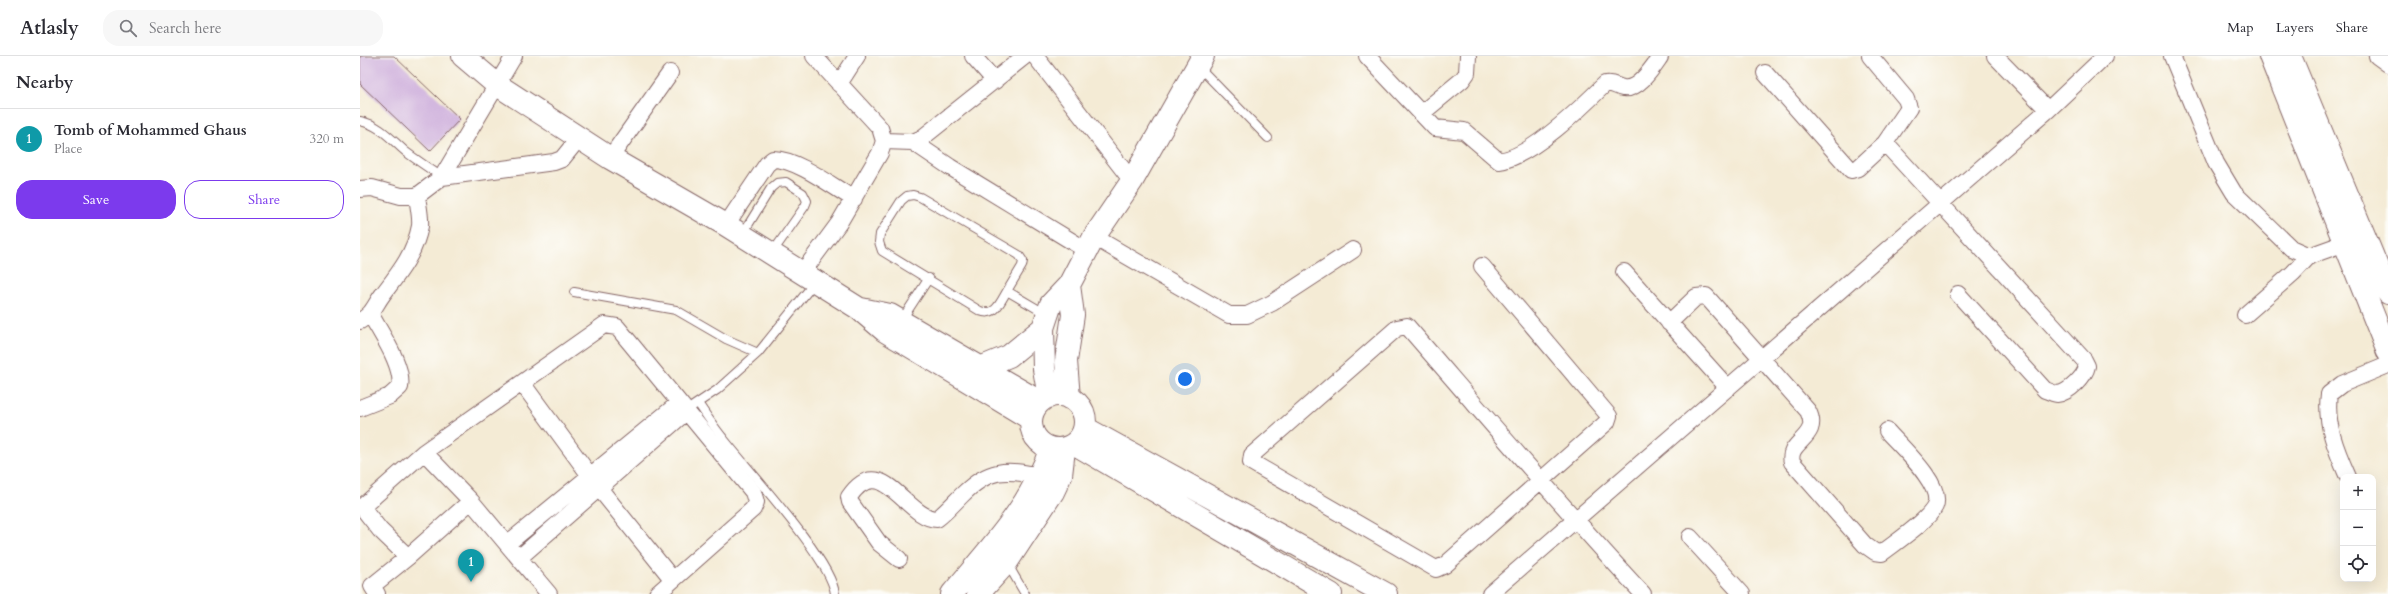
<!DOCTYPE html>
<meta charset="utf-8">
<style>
body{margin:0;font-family:Cardo,serif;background:#f7f7f7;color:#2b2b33}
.controls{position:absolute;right:12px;bottom:12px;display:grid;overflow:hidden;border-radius:8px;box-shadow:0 4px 16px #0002}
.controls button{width:36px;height:36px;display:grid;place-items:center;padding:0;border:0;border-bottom:1px solid #e1e1e2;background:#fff;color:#2b2b33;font:20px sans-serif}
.you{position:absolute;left:825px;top:323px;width:14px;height:14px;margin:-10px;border:3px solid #fff;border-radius:50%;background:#1a73e8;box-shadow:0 0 0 6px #1a73e833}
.badge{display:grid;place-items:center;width:26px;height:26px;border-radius:50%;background:#7c3aed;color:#fff;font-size:13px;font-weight:700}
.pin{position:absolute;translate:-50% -33px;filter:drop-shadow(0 1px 2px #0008)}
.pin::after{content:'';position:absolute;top:21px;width:14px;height:12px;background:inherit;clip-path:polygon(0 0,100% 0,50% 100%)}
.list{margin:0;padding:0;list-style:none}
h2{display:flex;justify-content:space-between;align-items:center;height:52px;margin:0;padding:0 16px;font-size:17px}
h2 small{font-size:13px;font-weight:400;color:#7c7c81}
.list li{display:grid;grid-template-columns:26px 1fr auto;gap:12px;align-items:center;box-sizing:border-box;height:60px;padding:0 16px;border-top:1px solid #e1e1e2}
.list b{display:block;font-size:15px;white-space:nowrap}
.list p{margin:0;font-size:13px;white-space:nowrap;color:#7c7c81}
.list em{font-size:13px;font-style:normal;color:#7c7c81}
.actions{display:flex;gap:8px;padding:12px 16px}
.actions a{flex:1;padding:9px 0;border:1px solid #7c3aed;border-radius:16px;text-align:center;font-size:14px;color:#7c3aed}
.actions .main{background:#7c3aed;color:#fff}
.icon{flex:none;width:22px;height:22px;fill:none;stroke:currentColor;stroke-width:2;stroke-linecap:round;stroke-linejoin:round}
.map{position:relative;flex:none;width:2028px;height:538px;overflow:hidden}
header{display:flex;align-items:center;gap:24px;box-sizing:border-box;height:56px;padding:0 20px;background:#fff;border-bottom:1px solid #e1e1e2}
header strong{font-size:19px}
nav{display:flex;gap:22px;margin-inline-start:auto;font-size:14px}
.search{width:280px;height:36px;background:#f7f7f7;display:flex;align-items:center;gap:10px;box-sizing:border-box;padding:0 14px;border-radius:16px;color:#7c7c81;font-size:15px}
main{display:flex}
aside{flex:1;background:#fff}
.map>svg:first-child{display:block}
.building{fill:#d3b7df}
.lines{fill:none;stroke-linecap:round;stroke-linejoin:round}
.lane-casing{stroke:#866666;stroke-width:10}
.street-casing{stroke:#866666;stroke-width:18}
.secondary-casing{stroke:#866666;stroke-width:24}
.lane{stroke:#fff;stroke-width:8}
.street{stroke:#fff;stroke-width:16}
.secondary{stroke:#fff;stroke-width:22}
</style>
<header>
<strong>Atlasly</strong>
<div class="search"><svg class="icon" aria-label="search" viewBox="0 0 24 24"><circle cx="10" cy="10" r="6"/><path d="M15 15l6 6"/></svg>Search here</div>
<nav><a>Map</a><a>Layers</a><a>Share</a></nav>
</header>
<main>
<aside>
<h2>Nearby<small></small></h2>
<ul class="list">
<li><span class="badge" style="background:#0f9aa8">1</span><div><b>Tomb of Mohammed Ghaus</b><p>Place</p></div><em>320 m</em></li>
</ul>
<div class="actions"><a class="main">Save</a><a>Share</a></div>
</aside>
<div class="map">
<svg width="2028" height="538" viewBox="0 0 2028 538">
<rect width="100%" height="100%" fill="#fdfcf7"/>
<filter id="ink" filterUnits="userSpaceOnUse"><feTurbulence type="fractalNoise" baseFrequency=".025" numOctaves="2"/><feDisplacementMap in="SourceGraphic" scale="8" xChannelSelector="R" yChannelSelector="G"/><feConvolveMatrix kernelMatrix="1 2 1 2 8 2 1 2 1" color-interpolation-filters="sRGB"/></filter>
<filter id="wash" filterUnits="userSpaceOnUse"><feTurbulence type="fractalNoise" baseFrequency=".012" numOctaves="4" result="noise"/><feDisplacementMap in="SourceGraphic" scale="16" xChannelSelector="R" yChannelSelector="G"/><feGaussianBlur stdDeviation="0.9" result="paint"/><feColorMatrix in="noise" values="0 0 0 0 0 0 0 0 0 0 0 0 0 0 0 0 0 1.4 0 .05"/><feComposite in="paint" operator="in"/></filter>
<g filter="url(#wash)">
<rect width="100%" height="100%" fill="#f4ebd5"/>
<g id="blocks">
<path class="building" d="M0 0H34L100 63 70 95 0 28Z"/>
</g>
</g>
<g filter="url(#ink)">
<use href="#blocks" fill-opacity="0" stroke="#866666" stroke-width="1"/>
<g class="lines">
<defs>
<path id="lane" d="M838 10 908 82
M0 65C20 69 31 83 46 96 58 105 70 113 82 121
M382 179 411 132 417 127 426 126 443 137 447 145 445 150 412 197
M647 235C640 247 635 261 620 255L522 195 519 186 520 178 541 145 547 140 553 139 560 141 659 199 663 205 662 210 647 235 686 258
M214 236 316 254 366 283 398 297
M541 265 569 222
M338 347C346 359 354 371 363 382 387 413 472 504 475 538
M333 350 357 334 398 297 455 226
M647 507 665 538"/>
<path id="street" d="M613 0 635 25
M675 0 772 125
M1007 0 1075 72 1104 75 1139 105C1171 101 1222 51 1245 28 1253 26 1256 31 1263 32 1278 35 1293 11 1300 1
M1510 0 1546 43 1549 52 1525 87 1724 304 1727 310C1725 320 1709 337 1697 338 1694 338 1689 335 1685 334L1598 238
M1635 0 1688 54
M1812 0 1856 107 1874 137 1931 192 1949 200 1985 187
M2017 0 2028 8
M1405 17 1491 114 1498 112 1525 87
M479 28 497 0
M1062 57 1102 24 1107 17 1108 0
M524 85 553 86 562 82 665 0
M553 86 590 111 726 194
M250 102 310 17
M82 121 154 0
M0 133 12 132 41 140H57L82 121 194 106 202 103 219 82
M366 169 407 108 413 103C437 103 472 130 494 143
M734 181 869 259H887L912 247 993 194
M1122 210 1249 360 1247 366 1085 509 1076 513 891 406 892 399 1037 272 1047 270C1125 360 1202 451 1283 538
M1264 216 1368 332
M442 217 479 167 520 97 524 85 520 72 454 0
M1885 259 1933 217 1949 200
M0 265C14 257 14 250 23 238 39 217 55 197 60 170 61 161 58 149 57 140
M1309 267 1336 241 1346 240 1448 355C1462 382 1426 385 1432 406L1505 489 1515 496 1522 497C1536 486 1568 465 1575 450 1584 429 1540 390 1527 375
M162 327 239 432 313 524
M0 352 30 340 40 331C44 310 21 278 11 259
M1988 421C1976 394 1965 368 1969 338L1982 328 2028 309
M1330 481 1382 538
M147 488 319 347
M48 501 111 445
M159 502 327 355
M539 503 519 487 490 446 489 441C521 393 546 463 577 463 586 456 594 447 602 439 629 412 645 413 681 420
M17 538 12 530 48 501 20 474 2 451 64 396
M189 538 111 445 64 396 244 269 257 271 393 436 396 446 393 453 297 538
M1130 538 1688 54 1745 0"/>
<path id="secondary" d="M103 0 136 28 250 102 366 169 498 252 525 275 671 363
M1910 0 2028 296
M1930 0 2028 237
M709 229 713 259 706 305 709 342
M501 253 530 259 680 346
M620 312 649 300 683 272
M671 366a27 27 0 1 1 54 0a27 27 0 1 1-54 0Z
M689 341 684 313 683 272 691 248 709 229 734 181 772 125 843 0
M725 372 1026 538
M715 388 971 538
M592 538C632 490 670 451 691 392
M618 538 647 506 693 436 701 419 704 393"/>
</defs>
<use href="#lane" class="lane-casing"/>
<use href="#street" class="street-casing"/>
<use href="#secondary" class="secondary-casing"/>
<use href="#lane" class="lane"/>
<use href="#street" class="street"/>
<use href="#secondary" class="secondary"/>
</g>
</g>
</svg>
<div class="controls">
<button>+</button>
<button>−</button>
<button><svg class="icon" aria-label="locate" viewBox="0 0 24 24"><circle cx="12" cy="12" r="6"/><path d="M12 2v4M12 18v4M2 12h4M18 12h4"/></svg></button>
</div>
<div class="you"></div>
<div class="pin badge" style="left:111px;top:526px;background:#0f9aa8">1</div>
</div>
</main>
